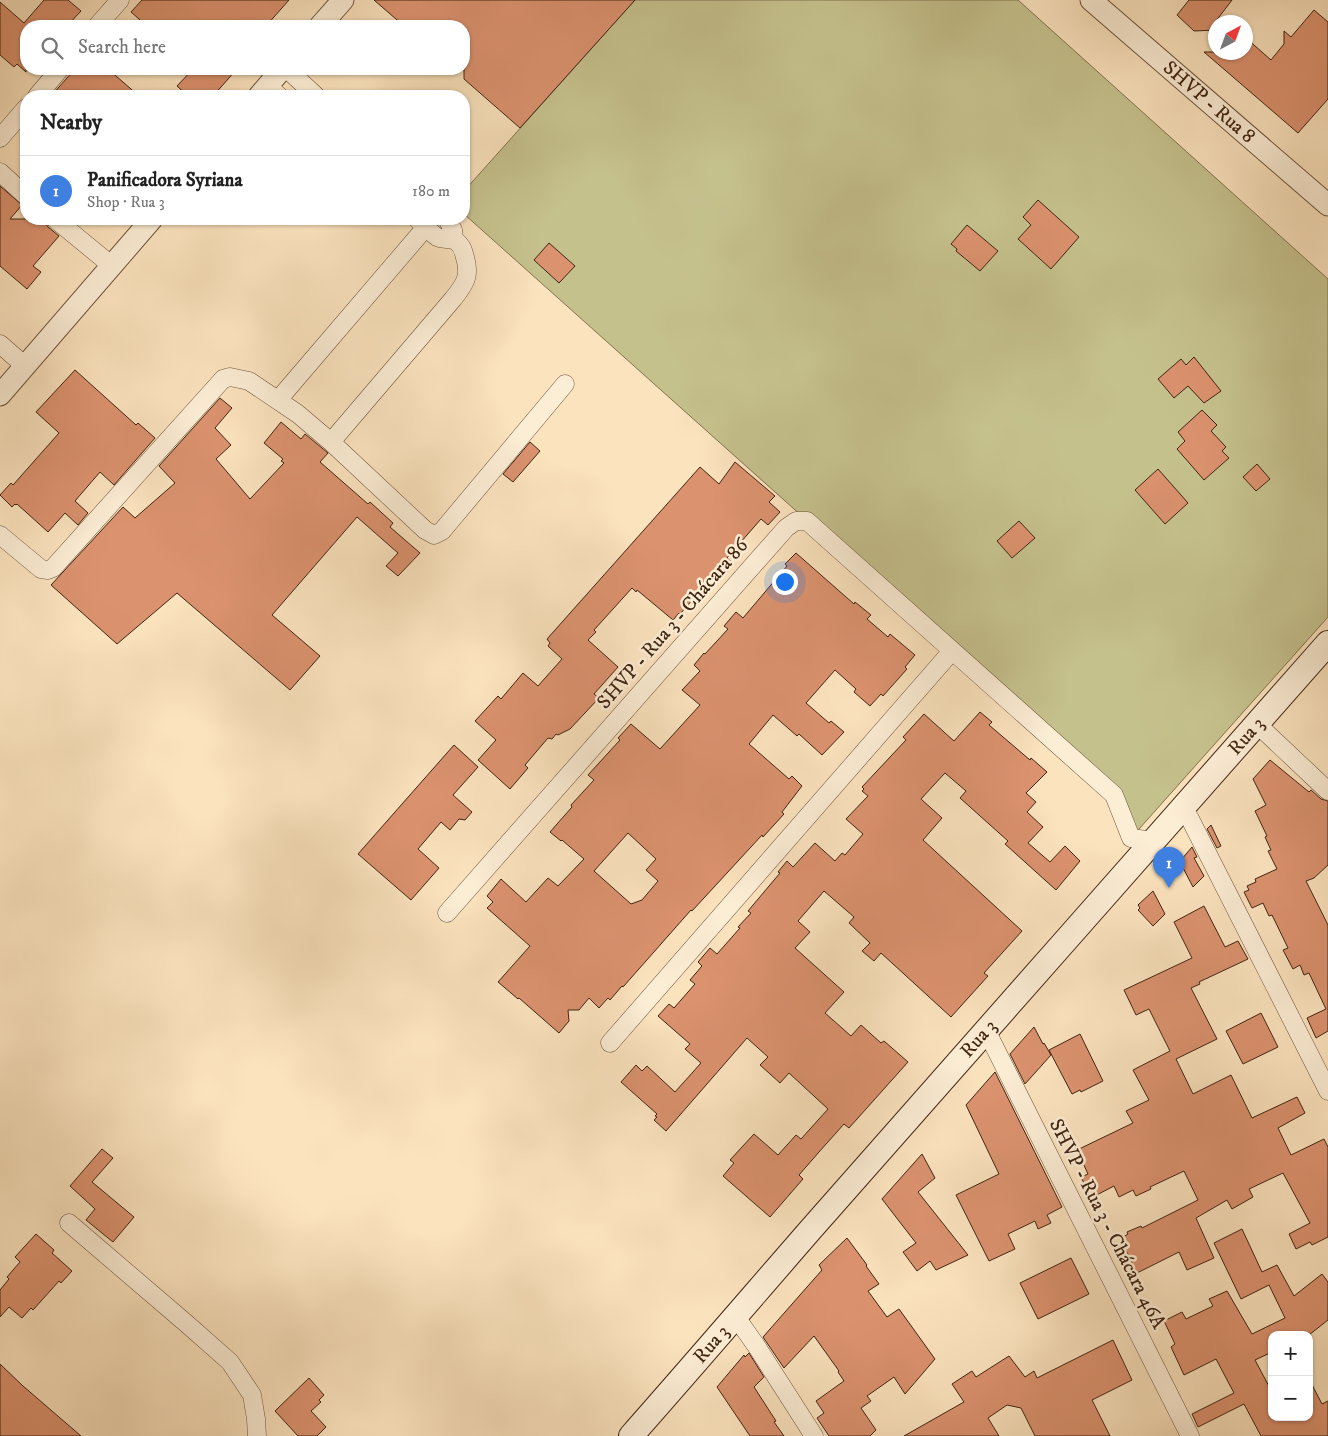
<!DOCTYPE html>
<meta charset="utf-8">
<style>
body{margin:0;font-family:"IM FELL DW Pica",serif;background:#f6f6f6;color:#222}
.controls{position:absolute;right:15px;bottom:15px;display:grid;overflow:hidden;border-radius:10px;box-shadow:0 1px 4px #0004}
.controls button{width:45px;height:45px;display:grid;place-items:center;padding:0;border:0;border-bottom:1px solid #e0e0e0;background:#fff;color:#222;font:25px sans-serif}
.compass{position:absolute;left:1208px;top:15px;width:45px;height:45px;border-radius:50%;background:#fff;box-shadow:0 1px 4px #0004;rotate:41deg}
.you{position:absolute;left:784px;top:581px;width:18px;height:18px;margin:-12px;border:4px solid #fff;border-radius:50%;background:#1a73e8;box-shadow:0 0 0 8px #1a73e833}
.badge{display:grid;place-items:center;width:32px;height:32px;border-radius:50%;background:#1a73e8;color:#fff;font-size:16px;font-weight:700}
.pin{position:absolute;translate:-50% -41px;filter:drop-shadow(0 1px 2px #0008)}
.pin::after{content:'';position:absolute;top:26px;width:18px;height:15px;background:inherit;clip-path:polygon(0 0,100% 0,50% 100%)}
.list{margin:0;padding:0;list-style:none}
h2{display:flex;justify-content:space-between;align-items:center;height:65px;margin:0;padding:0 20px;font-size:21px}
h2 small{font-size:16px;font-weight:400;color:#767676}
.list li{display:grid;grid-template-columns:32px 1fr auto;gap:15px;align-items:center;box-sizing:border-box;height:70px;padding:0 20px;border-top:1px solid #e0e0e0}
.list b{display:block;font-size:19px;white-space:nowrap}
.list p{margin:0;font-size:16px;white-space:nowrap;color:#767676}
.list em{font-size:16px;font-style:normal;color:#767676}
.icon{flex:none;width:28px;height:28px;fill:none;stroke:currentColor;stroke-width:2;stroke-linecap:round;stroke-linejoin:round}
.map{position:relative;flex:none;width:1328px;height:1436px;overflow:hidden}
.search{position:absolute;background:#fff;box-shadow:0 1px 4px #0004;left:20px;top:20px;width:450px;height:55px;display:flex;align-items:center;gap:12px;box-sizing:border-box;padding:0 18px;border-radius:20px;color:#767676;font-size:19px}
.panel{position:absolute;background:#fff;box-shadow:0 1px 4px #0004;left:20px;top:90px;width:450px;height:135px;border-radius:20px}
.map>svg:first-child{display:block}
.green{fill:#c5c18d;stroke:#82724f}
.building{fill:#db926f;stroke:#402411;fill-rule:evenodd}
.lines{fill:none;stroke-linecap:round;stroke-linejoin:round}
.minor-casing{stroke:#6f543c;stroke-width:19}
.tertiary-casing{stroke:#6f543c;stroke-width:23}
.secondary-casing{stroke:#402411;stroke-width:26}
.minor{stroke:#fcedd5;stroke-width:18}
.tertiary{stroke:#fcedd5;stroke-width:21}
.secondary{stroke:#fcedd5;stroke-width:24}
.labels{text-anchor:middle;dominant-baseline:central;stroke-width:5;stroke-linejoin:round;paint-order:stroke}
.street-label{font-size:20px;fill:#402411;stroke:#fcedd5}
</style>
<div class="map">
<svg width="1328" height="1436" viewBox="0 0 1328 1436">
<rect width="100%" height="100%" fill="#fbe3be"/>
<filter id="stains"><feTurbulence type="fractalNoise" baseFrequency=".004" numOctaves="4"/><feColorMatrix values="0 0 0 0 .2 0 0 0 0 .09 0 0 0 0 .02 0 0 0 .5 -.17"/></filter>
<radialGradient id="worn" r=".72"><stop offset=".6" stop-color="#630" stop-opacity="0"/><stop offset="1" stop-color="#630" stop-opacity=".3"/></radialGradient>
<path class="green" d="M635 0H1018L1328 279V617L1131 838 1114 795 464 214V191Z"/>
<path class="building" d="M44 0H68L81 11 67 26H26V72L17 64 14 67 0 55V2L24 23Z
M142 0H289L266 26H147L131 12Z
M374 0H635L520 128 464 79V26H404Z
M1189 0H1232L1216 21V30L1194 31 1177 15Z
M1314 10 1328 22V99L1298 133 1204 52H1246V38L1271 60 1284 44V31L1291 37Z
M75 69H108L139 96H114L108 91 102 96H51Z
M193 69H237L213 96H188L177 86Z
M0 186 22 205 10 219H45V223L48 227 59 236 33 266 41 272 27 289 0 266Z
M1038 200 1079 237 1051 269 1018 239 1031 225 1023 217Z
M967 225 998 251 980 271 956 251 957 249 951 244Z
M549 243 575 266 559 283 534 260Z
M1194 357 1221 391 1204 403 1188 386 1174 398 1158 379 1181 359 1186 365Z
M75 370 136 425 138 423 155 438 114 485 100 472 75 501 88 513 78 525 65 513 48 532 17 504 16 505 15 504 12 507 0 495 11 483 13 485 59 433 36 412Z
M220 398 232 408 215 428 231 445 216 459 250 499 284 463 281 461 283 459 264 443 281 422 301 439 305 434 328 453 320 462 368 504 370 502 393 523 390 527 420 553 398 576 386 566 398 553 357 517 272 615 320 656 290 690 177 593 117 644 51 585 123 507 135 518 175 483 159 466Z
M1202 410 1217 425 1211 431 1226 447 1222 451 1229 458 1204 480 1177 449 1185 441 1178 432Z
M530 442 540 451 513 482 503 474Z
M735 462 775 496 769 502 780 512 768 525 761 519 727 558 734 564 723 577 717 572 680 614 679 613 673 620 637 590 636 592 632 588 594 630 596 632 588 640 618 667 594 694 599 698 570 729 558 735 556 734 552 739 548 738 525 765 528 768 510 789 478 760 496 740 475 721 498 696 501 699 523 673 538 686 562 659 548 646 550 643 547 639 700 467 719 484Z
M1257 464 1270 479 1256 491 1243 477Z
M1158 469 1188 503 1165 524 1135 490Z
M1019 521 1035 538 1012 558 997 541Z
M796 553 854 604 855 602 871 615 867 619 888 637 890 634 915 655 905 667 907 669 883 696 881 694 870 706 854 692 856 689 835 670 806 703 829 723 831 721 844 732 822 755 799 734 797 736 773 715 749 744 789 779 792 776 802 786 782 812 784 814 763 837 762 835 692 911 691 910 623 987 622 986 610 1000 608 998 599 1008 589 998 579 1010H568L569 1021 559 1033 519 998 518 999 498 982 530 946 487 908 493 902 487 896 501 879 526 902 548 878 558 886 584 859 562 840 561 841 550 832 572 807 571 805 594 780 588 775 620 740 618 738 631 724 660 749 700 705 682 690 700 671 694 665 704 653 705 654 728 629 724 626 736 612 743 618 787 566 785 564ZM628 833 656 859 646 870 658 881 642 900 631 904 594 871Z
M980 712 992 722 989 725 1030 760 1031 758 1047 772 1026 793 1036 802 1027 812 1043 827 1028 843 1050 862 1065 846 1080 861 1056 890 1005 844 1008 841 960 798 966 791 945 773 921 799 942 818 923 840 1022 931 984 973 988 976 951 1017 881 953 874 961 862 951 870 943 849 923 854 917 824 891 798 921 810 932 795 948 844 992 825 1013 851 1036 861 1025 881 1043 884 1041 908 1062 849 1128 844 1124 819 1152 799 1175 803 1179 770 1217 723 1176 734 1163 730 1160 754 1134 778 1155 796 1135 801 1139 828 1109 789 1073 780 1083 760 1065 768 1057 747 1038 666 1131 654 1120 657 1117 655 1116 657 1114 621 1082 636 1065 642 1071 647 1066 675 1092 701 1063 685 1049 690 1044 658 1016 669 1004 674 1008 695 984 690 980 702 966 698 962 710 948 717 954 740 928 738 927 751 913 748 911 780 873 778 872 787 861 793 867 815 843 835 861 842 853 845 855 863 834 846 819 868 796 862 791 864 789 862 787 906 740 903 737 924 714 954 741Z
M454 745 478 767 453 795 472 812 465 820 459 819 450 830 441 822 418 849 439 868 411 900 358 854Z
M1270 760 1309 792 1311 790 1321 799 1328 801V865L1314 878 1306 881 1328 925V1031L1316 1038 1307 1018 1326 1009 1309 973 1304 975 1300 965 1293 969 1283 950 1288 948 1272 915 1269 916 1263 903 1252 908 1244 892 1249 890 1247 886 1256 882 1255 879 1277 869 1268 851 1271 850 1265 837 1267 836 1255 811 1266 805 1253 779Z
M1211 825 1221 846 1217 848 1207 829Z
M1192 847 1197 857 1194 858 1204 876 1193 887 1181 864 1175 867Z
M1153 891 1165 914 1153 926 1138 910 1140 908 1138 905Z
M1204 906 1225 947 1238 941 1248 959 1199 982 1200 984 1191 988 1217 1039 1176 1059 1193 1094 1231 1075 1252 1118 1297 1097 1305 1113 1278 1128 1291 1155 1324 1139 1328 1147V1237L1312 1245 1310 1242 1296 1249 1289 1234 1310 1223 1283 1173 1249 1189 1253 1197 1232 1209 1227 1200 1196 1218 1214 1258 1187 1270 1179 1252 1137 1273 1120 1239 1128 1234 1127 1232 1141 1226 1142 1228 1198 1200 1184 1171 1150 1187 1151 1189 1136 1196 1133 1190 1119 1197 1114 1186 1091 1198 1081 1177 1088 1174 1077 1150 1133 1123 1126 1111 1149 1100 1133 1070 1170 1051 1149 1009 1136 1015 1124 990 1192 958 1174 922Z
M1261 1013 1278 1047 1243 1064 1226 1031Z
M1034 1027 1043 1044 1044 1043 1051 1055 1025 1084 1010 1054Z
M1080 1034 1103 1081 1081 1092 1080 1090 1072 1094 1049 1050Z
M995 1072 1062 1207 1047 1215 1051 1223 1038 1229 1035 1221 1008 1234 1015 1249 989 1261 956 1195 999 1174 966 1105Z
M102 1149 113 1158 92 1182 134 1217 113 1242 86 1220 95 1209 70 1186Z
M922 1154 935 1178 918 1192 968 1255 936 1270 930 1261 917 1271 903 1252 916 1243 882 1199Z
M1242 1229 1262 1272 1277 1265 1294 1296 1322 1274 1328 1282V1320L1309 1335H1272V1352L1255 1360 1272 1392V1417H1309V1379L1322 1404 1328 1401V1436H1261L1244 1404 1198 1427 1192 1414 1234 1393 1216 1359 1184 1375 1171 1347 1175 1344 1164 1321 1182 1312 1186 1319 1213 1306 1209 1299 1227 1291 1252 1334 1285 1318 1269 1285 1241 1299 1214 1243Z
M36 1234 54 1250 52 1253 72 1271 61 1283 59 1281 33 1310 31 1308 22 1318 9 1307 0 1317V1290L9 1279 7 1277 20 1262 15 1257Z
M847 1238 867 1265 866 1266 879 1284 868 1291 887 1317 899 1309 935 1359 905 1394 894 1377 867 1396 871 1401 861 1408 876 1430 870 1436H829L817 1418 824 1413 816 1401 844 1381 838 1372 839 1371 814 1336 784 1368 763 1337 822 1270 819 1265Z
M1071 1258 1089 1294 1038 1319 1020 1283Z
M1113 1340 1132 1380 1092 1400 1110 1436H1035L1021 1408 1007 1405 988 1418 999 1436H904L964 1402 952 1384 972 1371 976 1377 1009 1356 1025 1377 1034 1371 1037 1378Z
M749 1353 764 1377 754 1387 776 1421 774 1422 784 1436H750L717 1387 744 1355 745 1357Z
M0 1364 23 1386 81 1436H0Z
M309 1378 324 1395 319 1400 321 1402 311 1411 326 1427 317 1436H298L275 1411Z"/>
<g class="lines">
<defs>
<path id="minor" d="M97 26 120 0
M287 69 316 96
M267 86 279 96
M37 96 60 69
M0 138 26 108
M0 172 26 196
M55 219 111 265
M447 219 453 230 454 240
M0 344 25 366
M278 400 426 227
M331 442 453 299C466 283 471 275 464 254 463 249 460 244 456 241 450 238 443 240 437 237 430 232 423 224 417 219
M0 535 41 569 48 570 53 568 223 379 230 377 249 381 298 414 331 442 425 530 434 535 442 531 565 384
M1257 724 1328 791
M1184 807 1328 1091
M447 913 786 528 796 521H807L1114 795 1131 838 1154 841
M986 1030 1190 1436
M610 1043 952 651
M69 1223 187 1324 230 1362 252 1395 256 1419 257 1436
M736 1317 757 1347 814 1436"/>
<g id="tertiary">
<path id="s1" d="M1091 0 1328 205"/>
<path d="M320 26 343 0"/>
<path d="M259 96 282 69"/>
<path d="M0 395 152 219"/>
</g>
<g id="secondary">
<path id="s2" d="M631 1436C692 1367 752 1297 812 1228 983 1032 1157 839 1328 643"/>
</g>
</defs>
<use href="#minor" class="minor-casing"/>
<use href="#tertiary" class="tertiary-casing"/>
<use href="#secondary" class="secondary-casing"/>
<use href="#minor" class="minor"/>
<use href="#tertiary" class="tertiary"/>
<use href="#secondary" class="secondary"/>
</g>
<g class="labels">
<g class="street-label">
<text stroke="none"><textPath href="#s1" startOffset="156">SHVP - Rua 8</textPath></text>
<text transform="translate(673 624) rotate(-49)">SHVP - Rua 3 - Chácara 86</text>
<text stroke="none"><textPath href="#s2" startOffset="932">Rua 3</textPath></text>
<text stroke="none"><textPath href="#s2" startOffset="528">Rua 3</textPath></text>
<text transform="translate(1107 1224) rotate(63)">SHVP - Rua 3 - Chácara 46A</text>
<text stroke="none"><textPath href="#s2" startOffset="122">Rua 3</textPath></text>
</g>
</g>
<rect width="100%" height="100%" filter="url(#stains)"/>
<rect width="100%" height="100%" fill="url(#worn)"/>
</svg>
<div class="controls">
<button>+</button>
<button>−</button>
</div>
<svg class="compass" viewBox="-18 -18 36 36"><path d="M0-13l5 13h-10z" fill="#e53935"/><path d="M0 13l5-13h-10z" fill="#767676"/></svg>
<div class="you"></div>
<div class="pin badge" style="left:1169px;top:888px;background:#3f7fe0">1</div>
<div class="search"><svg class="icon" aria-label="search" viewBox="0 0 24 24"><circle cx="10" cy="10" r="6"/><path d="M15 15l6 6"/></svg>Search here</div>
<section class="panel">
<h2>Nearby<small></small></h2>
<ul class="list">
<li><span class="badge" style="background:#3f7fe0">1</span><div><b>Panificadora Syriana</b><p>Shop · Rua 3</p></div><em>180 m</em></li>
</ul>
</section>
</div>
